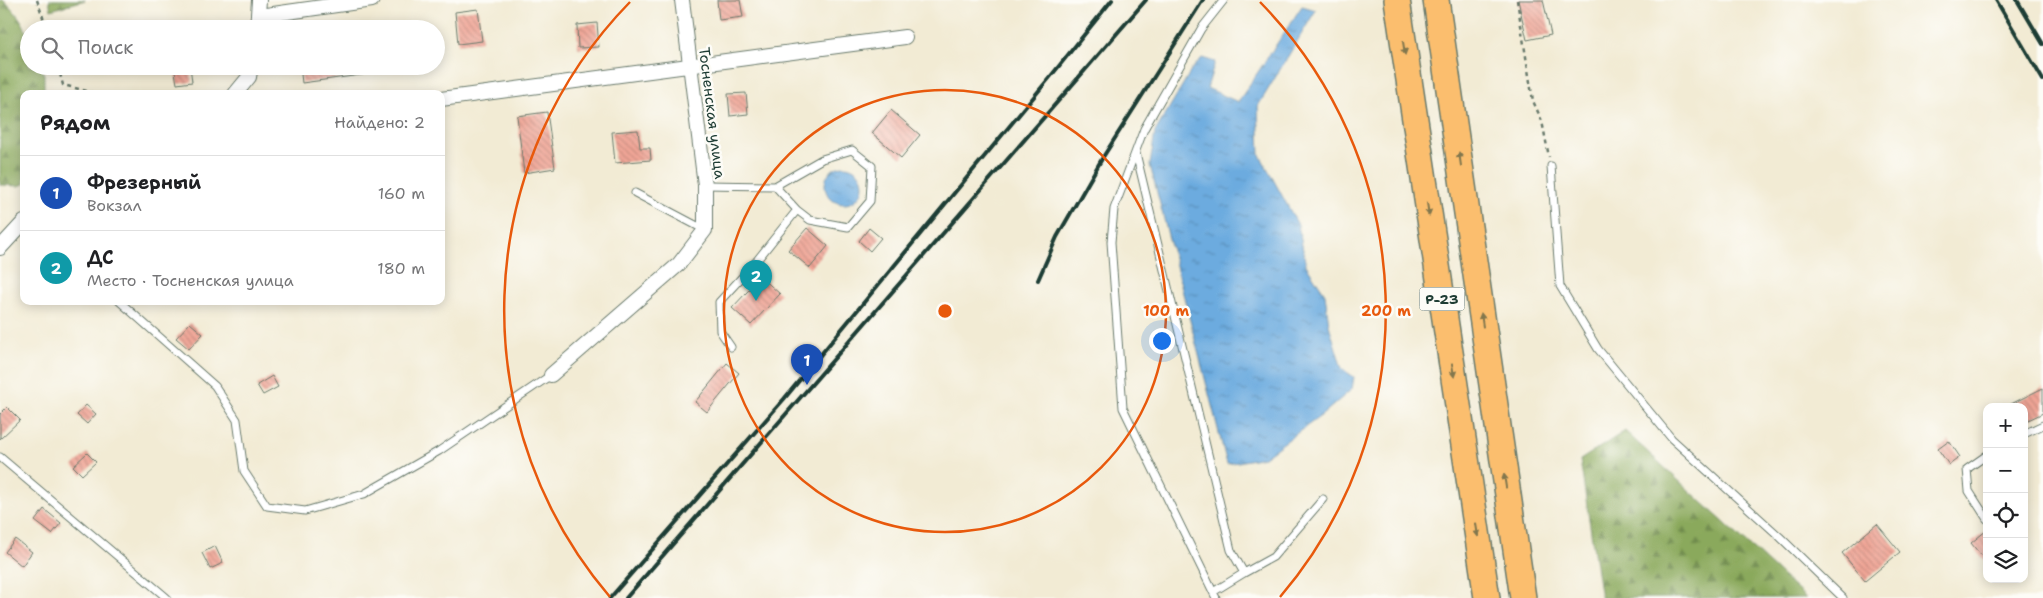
<!DOCTYPE html>
<html lang="ru">
<meta charset="utf-8">
<style>
body{margin:0;font-family:"Shantell Sans",sans-serif;background:#f2f2f2;color:#202124}
.controls{position:absolute;right:15px;bottom:15px;display:grid;overflow:hidden;border-radius:10px;box-shadow:0 2px 12px #0003}
.controls button{width:45px;height:45px;display:grid;place-items:center;padding:0;border:0;border-bottom:1px solid #e0e0e0;background:#fff;color:#202124;font:25px sans-serif}
.you{position:absolute;left:1161px;top:340px;width:18px;height:18px;margin:-12px;border:4px solid #fff;border-radius:50%;background:#1a73e8;box-shadow:0 0 0 8px #1a73e833}
.badge{display:grid;place-items:center;width:32px;height:32px;border-radius:50%;background:#b5179e;color:#fff;font-size:16px;font-weight:700}
.pin{position:absolute;translate:-50% -41px;filter:drop-shadow(0 1px 2px #0008)}
.pin::after{content:'';position:absolute;top:26px;width:18px;height:15px;background:inherit;clip-path:polygon(0 0,100% 0,50% 100%)}
.list{margin:0;padding:0;list-style:none}
h2{display:flex;justify-content:space-between;align-items:center;height:65px;margin:0;padding:0 20px;font-size:21px}
h2 small{font-size:16px;font-weight:400;color:#757577}
.list li{display:grid;grid-template-columns:32px 1fr auto;gap:15px;align-items:center;box-sizing:border-box;height:75px;padding:0 20px;border-top:1px solid #e0e0e0}
.list b{display:block;font-size:19px;white-space:nowrap}
.list p{margin:0;font-size:16px;white-space:nowrap;color:#757577}
.list em{font-size:16px;font-style:normal;color:#757577}
.icon{flex:none;width:28px;height:28px;fill:none;stroke:currentColor;stroke-width:2;stroke-linecap:round;stroke-linejoin:round}
.map{position:relative;flex:none;width:2043px;height:598px;overflow:hidden}
.search{position:absolute;background:#fff;box-shadow:0 2px 12px #0003;left:20px;top:20px;width:425px;height:55px;display:flex;align-items:center;gap:12px;box-sizing:border-box;padding:0 18px;border-radius:28px;color:#757577;font-size:19px}
.panel{position:absolute;background:#fff;box-shadow:0 2px 12px #0003;left:20px;top:90px;width:425px;height:215px;border-radius:10px}
.map>svg:first-child{display:block}
.forest{fill:url(#forest-firs);stroke:#547348}
.water{fill:url(#water-ripples);stroke:#46748a}
.building{fill:url(#building-back-hatch)}
.lines{fill:none;stroke-linecap:round;stroke-linejoin:round}
.lane-casing{stroke:#697a6c;stroke-width:9}
.street-casing{stroke:#697a6c;stroke-width:16}
.highway-casing{stroke:#697a6c;stroke-width:28}
.path{stroke:#697a6c;stroke-width:2.5;stroke-dasharray:4 4;stroke-linecap:butt}
.lane{stroke:#fff;stroke-width:7}
.street{stroke:#fff;stroke-width:14}
.highway{stroke:#fbbe6e;stroke-width:25}
.rail{stroke:#1f3d34;stroke-width:4}
.oneway{fill:#82774e}
.ring{fill:none;stroke:#e8590c;stroke-width:2.5}
.labels{text-anchor:middle;dominant-baseline:central;stroke-width:5;stroke-linejoin:round;paint-order:stroke}
.shield{fill:#fdfcf7;stroke:#62766e;stroke-width:1}
.shield-label{font-size:14px;font-weight:bold;fill:#1f3d34}
.street-label{font-size:15px;fill:#1f3d34;stroke:#fdfcf7}
.centre{fill:#e8590c;stroke:#fdfcf7;stroke-width:2.5}
.ring-label{font-size:15px;text-anchor:middle;font-weight:bold;fill:#e8590c;stroke:#fdfcf7;stroke-width:5;stroke-linejoin:round;paint-order:stroke}
</style>
<div class="map">
<svg width="2043" height="598" viewBox="0 0 2043 598">
<defs>
<pattern id="forest-firs" width="22" height="20" patternUnits="userSpaceOnUse" patternTransform="scale(1.25)"><rect width="22" height="20" fill="#8aa95c"/><path d="M5 1l3.5 6h-7zM16 11l3.5 6h-7z" fill="#708b4d"/></pattern>
<pattern id="water-ripples" width="26" height="14" patternUnits="userSpaceOnUse" patternTransform="scale(1.25)"><rect width="26" height="14" fill="#6cabdf"/><path d="M2 4q2-2 4 0t4 0M15 11q2-2 4 0t4 0" fill="none" stroke="#588cb6"/></pattern>
<pattern id="building-back-hatch" width="6" height="6" patternUnits="userSpaceOnUse" patternTransform="scale(1.25)"><rect width="6" height="6" fill="#f0a596"/><path d="M-1 5l2 2M0 0l6 6M5-1l2 2" fill="none" stroke="#c2887b"/></pattern>
</defs>
<rect width="100%" height="100%" fill="#fdfcf7"/>
<filter id="ink" filterUnits="userSpaceOnUse"><feTurbulence type="fractalNoise" baseFrequency=".02" numOctaves="2"/><feDisplacementMap in="SourceGraphic" scale="10" xChannelSelector="R" yChannelSelector="G"/><feConvolveMatrix kernelMatrix="1 2 1 2 8 2 1 2 1" color-interpolation-filters="sRGB"/></filter>
<filter id="wash" filterUnits="userSpaceOnUse"><feTurbulence type="fractalNoise" baseFrequency=".0096" numOctaves="4" result="noise"/><feDisplacementMap in="SourceGraphic" scale="20" xChannelSelector="R" yChannelSelector="G"/><feGaussianBlur stdDeviation="1.12" result="paint"/><feColorMatrix in="noise" values="0 0 0 0 0 0 0 0 0 0 0 0 0 0 0 0 0 1.4 0 .05"/><feComposite in="paint" operator="in"/></filter>
<g filter="url(#wash)">
<rect width="100%" height="100%" fill="#f2ebd4"/>
<path class="forest" d="M0 0H4C28 25 29 32 29 66H40L44 74V94H24V184L19 186 0 185Z
M49 0H85L51 10Z
M1625 431 1806 598H1601L1580 460Z"/>
<path class="water" d="M1302 6 1316 10 1258 106 1260 155 1298 225 1306 265 1325 294 1329 325 1342 369 1354 377 1352 389 1322 415 1264 457 1227 464 1150 165 1155 132 1192 69 1202 58 1215 62 1207 88 1238 102Z
M825 185a19 19 0 1 1 38 0a19 19 0 1 1-38 0Z"/>
<g id="blocks">
<path class="building" d="M717 0H740L743 17 719 20Z
M1518 0H1543L1551 35 1527 40Z
M478 9 482 41 458 44 455 12Z
M597 23 599 47 578 48 577 25Z
M174 66H190L192 82 177 84Z
M300 66H367L368 74 302 83Z
M746 93 748 114 730 116 728 94Z
M891 110 920 135 901 158 872 133Z
M547 112 555 168 524 173 517 116Z
M638 130 640 148H650L651 160 615 163 612 132Z
M807 228 828 246 810 268 788 250Z
M869 228 881 238 870 251 859 241Z
M761 277 780 294 751 325 732 308Z
M190 323 203 334 189 349 176 338Z
M727 363 739 373 707 412 695 402Z
M272 376 278 387 263 395 257 385Z
M2043 388V413L2024 422V407H2005Z
M86 405 96 414 87 424 77 415Z
M7 407 20 420 0 439V414Z
M1949 441 1960 457 1949 465 1938 449Z
M87 453 96 462 82 475 73 466Z
M44 509 61 523 52 534 35 521Z
M1877 524 1900 552 1865 581 1842 553Z
M1987 530V563L1971 543Z
M15 539 32 552 22 566 5 552Z
M215 546 223 563 210 569 202 553Z"/>
</g>
</g>
<g filter="url(#ink)">
<use href="#blocks" fill-opacity="0" stroke="#697a6c" stroke-width="1"/>
<g class="lines">
<defs>
<path id="lane" d="M1136 153 1231 550 1244 573 1273 557 1323 499
M1551 166 1560 286 1598 349 1672 439 1780 537 1843 598
M705 185 775 186 822 159 852 150 872 166 870 201 848 227 810 220 797 210 775 186
M635 193 705 230
M119 301 215 386 237 420 244 471 267 506 305 511 364 494 439 451 551 375
M731 347 720 331 719 302 754 264 797 210
M2024 434 2043 425
M1987 455 1967 469 1969 491 1987 519
M0 457 167 598
M1213 592 1244 573
M1216 598 1123 408 1111 242 1114 209 1144 129 1201 29 1224 0"/>
<path id="street" d="M259 16 372 0
M257 29 259 0
M235 94 249 77 251 66
M441 99 905 37
M0 248 24 222
M551 375 679 264 705 230V185L682 0"/>
<path id="highway" d="M1397 0 1487 598
M1436 0 1523 598"/>
</defs>
<use href="#lane" class="lane-casing"/>
<use href="#street" class="street-casing"/>
<use href="#highway" class="highway-casing"/>
<path class="path" d="M37 0 47 29
M1517 0 1533 101 1542 121 1549 157
M58 66 63 85 99 94"/>
<use href="#lane" class="lane"/>
<use href="#street" class="street"/>
<use href="#highway" class="highway"/>
<path class="rail" d="M1996 0 2043 80
M2017 0 2043 44
M1038 280 1057 237 1103 157 1203 0
M610 598 784 399 1051 76 1112 0
M626 598 1146 0"/>
</g>
<defs><path id="oneway-solid" d="M-6-.8H1V-3.2L6.5 0L1 3.2V.8H-6Z" transform="scale(1.25)"/></defs>
<g class="oneway">
<use href="#oneway-solid" transform="translate(1404 48) rotate(81)"/>
<use href="#oneway-solid" transform="translate(1460 159) rotate(-98)"/>
<use href="#oneway-solid" transform="translate(1428 209) rotate(81)"/>
<use href="#oneway-solid" transform="translate(1482 320) rotate(-98)"/>
<use href="#oneway-solid" transform="translate(1453 370) rotate(81)"/>
<use href="#oneway-solid" transform="translate(1505 481) rotate(-99)"/>
<use href="#oneway-solid" transform="translate(1477 530) rotate(81)"/>
</g>
</g>
<g class="ring">
<circle cx="945" cy="311" r="221"/>
<path d="M610 597A441 441 0 0 1 630 2M1260 2A441 441 0 0 1 1280 597"/>
</g>
<g class="labels">
<rect class="shield" x="1419.5" y="287.5" width="45" height="23" rx="4"/>
<g class="shield-label">
<text x="1442" y="299">Р-23</text>
</g>
<g class="street-label">
<text transform="translate(712 113) rotate(83)">Тосненская улица</text>
</g>
</g>
<circle cx="945" cy="311" r="8" class="centre"/>
<g class="ring-label">
<text x="1166" y="316">100 m</text>
<text x="1386" y="316">200 m</text>
</g>
</svg>
<div class="controls">
<button>+</button>
<button>−</button>
<button><svg class="icon" aria-label="locate" viewBox="0 0 24 24"><circle cx="12" cy="12" r="6"/><path d="M12 2v4M12 18v4M2 12h4M18 12h4"/></svg></button>
<button><svg class="icon" aria-label="layers" viewBox="0 0 24 24"><path d="M12 4l9 5-9 5-9-5zM3 14l9 5 9-5"/></svg></button>
</div>
<div class="you"></div>
<div class="pin badge" style="left:807px;top:385px;background:#1a4fb4">1</div>
<div class="pin badge" style="left:756px;top:301px;background:#0f9aa8">2</div>
<div class="search"><svg class="icon" aria-label="search" viewBox="0 0 24 24"><circle cx="10" cy="10" r="6"/><path d="M15 15l6 6"/></svg>Поиск</div>
<section class="panel">
<h2>Рядом<small>Найдено: 2</small></h2>
<ul class="list">
<li><span class="badge" style="background:#1a4fb4">1</span><div><b>Фрезерный</b><p>Вокзал</p></div><em>160 m</em></li>
<li><span class="badge" style="background:#0f9aa8">2</span><div><b>ДС</b><p>Место · Тосненская улица</p></div><em>180 m</em></li>
</ul>
</section>
</div>
